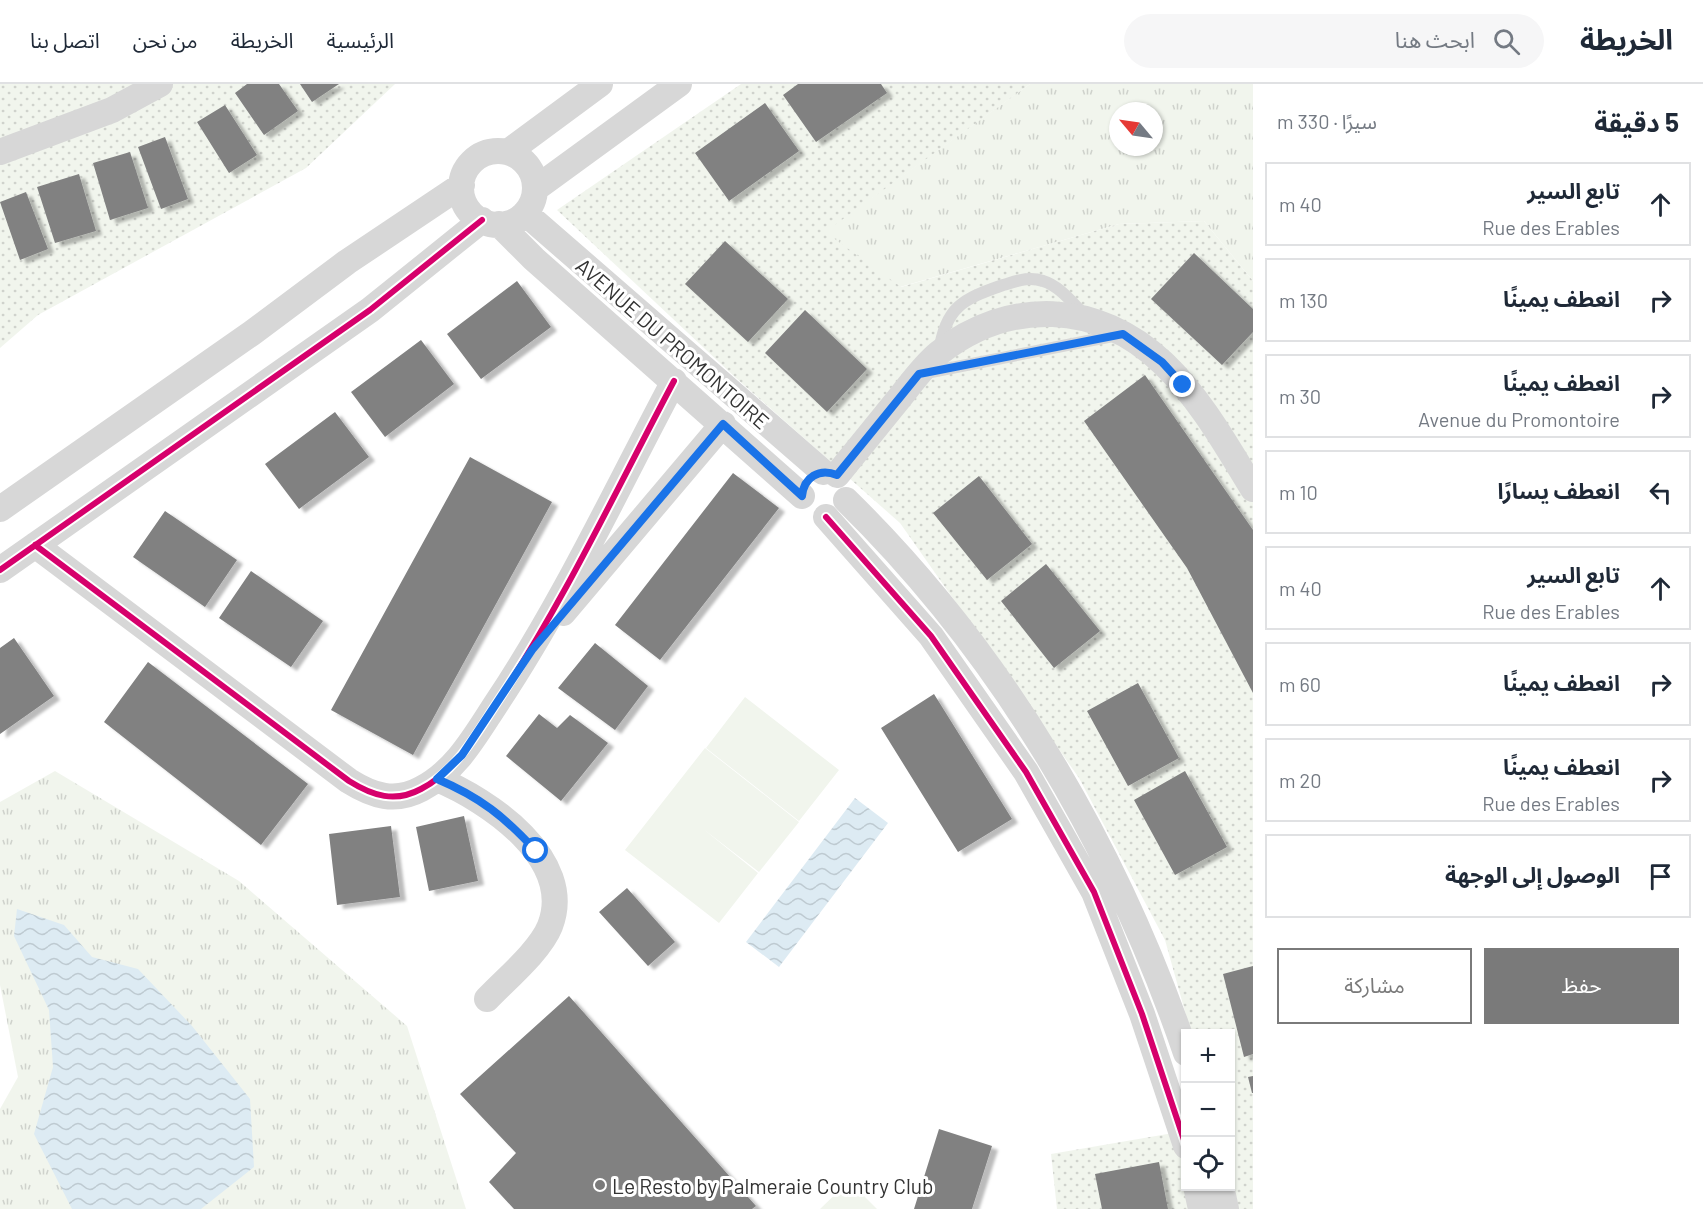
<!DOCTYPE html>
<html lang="ar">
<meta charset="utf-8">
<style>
body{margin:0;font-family:Barlow,"Noto Sans Arabic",sans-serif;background:#f6f6f7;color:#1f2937;direction:rtl}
.controls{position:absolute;right:18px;bottom:18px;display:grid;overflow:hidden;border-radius:0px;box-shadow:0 2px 4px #0004}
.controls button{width:54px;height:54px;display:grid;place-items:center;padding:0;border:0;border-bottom:2px solid #e0e1e3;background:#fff;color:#1f2937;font:30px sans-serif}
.compass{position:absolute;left:1109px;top:18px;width:54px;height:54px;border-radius:50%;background:#fff;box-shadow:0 2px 4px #0004;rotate:299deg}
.stop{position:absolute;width:18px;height:18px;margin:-14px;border:4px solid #1a73e8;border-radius:50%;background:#fff}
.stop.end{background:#1a73e8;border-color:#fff;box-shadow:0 2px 6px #0008}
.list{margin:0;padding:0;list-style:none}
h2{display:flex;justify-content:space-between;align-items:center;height:78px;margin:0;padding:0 24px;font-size:26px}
h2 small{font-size:20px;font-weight:400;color:#747a83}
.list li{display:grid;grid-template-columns:39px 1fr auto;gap:18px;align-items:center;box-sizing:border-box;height:84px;margin:0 12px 12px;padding:0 12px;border:2px solid #e0e1e3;border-radius:0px}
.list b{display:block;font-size:22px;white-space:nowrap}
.list p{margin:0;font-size:20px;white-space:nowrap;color:#747a83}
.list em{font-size:20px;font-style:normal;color:#747a83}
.actions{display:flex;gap:12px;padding:18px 24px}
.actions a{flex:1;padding:14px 0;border:2px solid #7a7a7a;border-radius:0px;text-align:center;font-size:21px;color:#7a7a7a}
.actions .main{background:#7a7a7a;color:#fff}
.icon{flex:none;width:33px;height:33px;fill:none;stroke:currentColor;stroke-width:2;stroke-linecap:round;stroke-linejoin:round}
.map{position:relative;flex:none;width:1253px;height:1125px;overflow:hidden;direction:ltr}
header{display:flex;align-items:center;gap:36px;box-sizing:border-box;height:84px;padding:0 30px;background:#fff;border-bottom:2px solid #e0e1e3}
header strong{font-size:28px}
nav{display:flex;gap:33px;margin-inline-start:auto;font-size:21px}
.search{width:420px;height:54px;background:#f6f6f7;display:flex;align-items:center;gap:15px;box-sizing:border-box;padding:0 21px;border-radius:33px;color:#747a83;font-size:22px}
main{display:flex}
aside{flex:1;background:#fff}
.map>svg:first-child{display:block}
.grass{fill:url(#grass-tufts);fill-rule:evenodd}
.park{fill:url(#park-dots)}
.pitch{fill:#f1f5ed}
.water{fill:url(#water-waves)}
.building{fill:#818181;filter:url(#shadow)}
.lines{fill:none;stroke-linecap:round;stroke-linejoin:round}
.service{stroke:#d7d7d7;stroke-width:12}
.minor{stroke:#d7d7d7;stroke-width:26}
.cycleway-casing{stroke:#fff;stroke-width:10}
.cycleway{stroke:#d6006c;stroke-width:6}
.route{stroke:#1a73e8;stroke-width:8}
.poi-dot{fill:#7a7a7a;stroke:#fff;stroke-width:2}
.labels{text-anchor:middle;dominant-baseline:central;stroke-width:6;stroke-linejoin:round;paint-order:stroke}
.street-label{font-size:21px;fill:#333;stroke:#fff}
.poi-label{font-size:21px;fill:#333;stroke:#fff;text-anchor:start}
</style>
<header>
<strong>الخريطة</strong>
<div class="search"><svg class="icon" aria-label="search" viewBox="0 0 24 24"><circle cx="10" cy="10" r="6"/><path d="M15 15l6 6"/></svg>ابحث هنا</div>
<nav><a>الرئيسية</a><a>الخريطة</a><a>من نحن</a><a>اتصل بنا</a></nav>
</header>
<main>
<aside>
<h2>5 دقيقة<small>سيرًا · 330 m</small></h2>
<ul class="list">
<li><svg class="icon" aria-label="ahead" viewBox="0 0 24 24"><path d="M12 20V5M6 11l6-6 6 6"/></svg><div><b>تابع السير</b><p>Rue des Erables</p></div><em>40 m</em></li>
<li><svg class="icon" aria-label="right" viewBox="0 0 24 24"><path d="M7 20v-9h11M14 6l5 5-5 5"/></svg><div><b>انعطف يمينًا</b></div><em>130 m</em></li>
<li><svg class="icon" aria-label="right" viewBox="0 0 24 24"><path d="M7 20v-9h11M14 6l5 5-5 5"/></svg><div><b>انعطف يمينًا</b><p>Avenue du Promontoire</p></div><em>30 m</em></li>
<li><svg class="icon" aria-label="left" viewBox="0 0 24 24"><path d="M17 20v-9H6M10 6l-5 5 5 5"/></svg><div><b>انعطف يسارًا</b></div><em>10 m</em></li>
<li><svg class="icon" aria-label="ahead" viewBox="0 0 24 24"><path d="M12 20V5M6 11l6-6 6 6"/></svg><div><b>تابع السير</b><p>Rue des Erables</p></div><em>40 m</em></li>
<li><svg class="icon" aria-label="right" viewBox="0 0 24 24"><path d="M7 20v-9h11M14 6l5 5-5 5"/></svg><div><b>انعطف يمينًا</b></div><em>60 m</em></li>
<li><svg class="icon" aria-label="right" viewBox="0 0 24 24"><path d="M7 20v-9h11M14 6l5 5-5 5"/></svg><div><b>انعطف يمينًا</b><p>Rue des Erables</p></div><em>20 m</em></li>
<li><svg class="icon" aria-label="arrive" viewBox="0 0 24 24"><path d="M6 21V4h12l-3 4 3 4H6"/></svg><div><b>الوصول إلى الوجهة</b></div></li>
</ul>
<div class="actions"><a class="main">حفظ</a><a>مشاركة</a></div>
</aside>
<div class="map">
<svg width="1253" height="1125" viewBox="0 0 1253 1125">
<defs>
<pattern id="grass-tufts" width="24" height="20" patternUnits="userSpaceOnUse" patternTransform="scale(1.5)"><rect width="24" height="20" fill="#f1f5ed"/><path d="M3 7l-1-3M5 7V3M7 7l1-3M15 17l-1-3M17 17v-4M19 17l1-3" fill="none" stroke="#cfd2cc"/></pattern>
<pattern id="park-dots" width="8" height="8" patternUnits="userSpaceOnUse" patternTransform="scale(1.5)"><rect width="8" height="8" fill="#f1f5ed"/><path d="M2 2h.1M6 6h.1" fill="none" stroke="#cfd2cc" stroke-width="1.8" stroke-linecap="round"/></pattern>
<pattern id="water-waves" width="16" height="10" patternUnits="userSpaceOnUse" patternTransform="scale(1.5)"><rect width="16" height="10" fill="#ddebf3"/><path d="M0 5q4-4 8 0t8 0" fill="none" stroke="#becad1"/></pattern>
<filter id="shadow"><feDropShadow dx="6" dy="4" stdDeviation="1.5" flood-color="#0004"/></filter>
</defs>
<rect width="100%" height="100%" fill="#fff"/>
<path class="grass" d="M1030 0H1253V197L1204 137 1119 140 900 203 824 148ZM1118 27H1154V63H1118Z
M55 687 239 797 407 942 466 1125H0V1025L18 993 0 901V718Z"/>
<path class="park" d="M0 0H395L306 84 38 231 0 264Z
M741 0H1030L825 148 901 203 1119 140 1204 137 1253 197V1125H1057L1051 1070 1185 1047 1186 1102H1230V950L1191 949 1165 856 1079 694 900 439 736 294 557 126Z"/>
<path class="pitch" d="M745 613 839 686 799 737 706 664Z
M705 664 799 738 759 788 702 744 758 789 719 839 625 766Z
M849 1097 877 1125H820Z"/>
<path class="water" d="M855 714 888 739 779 883 746 858Z
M17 825 64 841 92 873 138 885 192 942 250 1015 254 1083 201 1125H72L34 1050 53 983 49 926 14 852Z"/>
<path class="building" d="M247 0H279L298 27 264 51 235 9Z
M300 0H339L312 18Z
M798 0H881L887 9 816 58 783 11Z
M765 19 799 67 729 117 695 69Z
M225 21 257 71 229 89 197 38Z
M165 53 188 115 161 125 138 63Z
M130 68 148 124 110 136 93 79Z
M79 90 96 147 55 159 37 103Z
M26 108 48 165 20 176 0 118Z
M725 157 788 215 748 258 685 200Z
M1194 169 1253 225V248L1222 281 1151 215Z
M517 197 551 243 481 295 447 250Z
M805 226 867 285 827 328 765 269Z
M421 256 454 300 385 353 351 308Z
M1145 291 1253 446V609L1187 484 1084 337Z
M335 328 369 373 299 425 265 380Z
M470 373 552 418 413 671 331 626Z
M733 389 779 424 660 576 615 541Z
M979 392 1032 460 987 496 933 429Z
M165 427 237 476 205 523 133 473Z
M1046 480 1100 547 1054 584 1001 517Z
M251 487 323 537 291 583 219 534Z
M14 554 54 612 0 650V564Z
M595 559 648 602 615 646 558 604Z
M148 578 308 700 261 761 104 638Z
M1138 599 1179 674 1128 702 1087 627Z
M934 610 1012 735 958 768 881 644Z
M539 630 557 644 570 631 608 659 561 717 506 672Z
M1185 687 1227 763 1175 791 1134 716Z
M464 732 478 797 429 807 416 743Z
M391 742 400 813 337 821 329 750Z
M627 804 675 858 648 882 599 828Z
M1253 882V970L1244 973 1223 890Z
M569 912 756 1122 752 1125H514L489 1098 516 1069 460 1010Z
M1253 992V1009H1252L1248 993Z
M939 1045 992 1062 972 1125H914Z
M1159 1078 1168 1125H1102L1095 1090Z"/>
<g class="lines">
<path class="service" d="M939 269C945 223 963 215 1003 201 1017 197 1029 192 1043 197 1060 202 1073 220 1086 232
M926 289 1118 251"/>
<path class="minor" d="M461 104a37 37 0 1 1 74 0a37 37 0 1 1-74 0Z
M0 68 112 26 160 0
M508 68 600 0
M535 105 679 0
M525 129 823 388
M499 140 534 175 802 412
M837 391C857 366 877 342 897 317 910 301 923 282 939 269 1009 214 1098 217 1163 279 1200 314 1226 361 1253 405
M846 416C1003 570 1115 762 1186 969
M0 425 252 249 347 178 462 101
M826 433 931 552 1026 688 1094 808 1142 930 1186 1062
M35 461 349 697C373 712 395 719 421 705 456 687 475 652 496 620 564 518 616 406 674 297
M0 486 370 226 482 136
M563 529 723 340
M437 695C488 716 576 775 550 842 540 867 506 895 487 915
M1196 1102 1201 1125
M1221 1102 1226 1125"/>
<defs>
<path id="cycleway" d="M826 433 931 552 1026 688 1094 808 1142 930 1186 1062
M35 461 349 697C373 712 395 719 421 705 456 687 475 652 496 620 564 518 616 406 674 297
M0 486 370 226 482 136"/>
</defs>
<use href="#cycleway" class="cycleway-casing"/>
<use href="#cycleway" class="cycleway"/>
</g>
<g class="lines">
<path class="route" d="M536 767C505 733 480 713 437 695L462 671 532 566 723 340 802 412C804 393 819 384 837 391L919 290 1123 250 1162 278 1183 301"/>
</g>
<circle class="poi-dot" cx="600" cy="1101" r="6"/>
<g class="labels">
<g class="street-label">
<text transform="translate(673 259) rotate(41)">AVENUE DU PROMONTOIRE</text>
</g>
<g class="poi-label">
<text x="612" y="1101">Le Resto by Palmeraie Country Club</text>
</g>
</g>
</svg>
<div class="controls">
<button>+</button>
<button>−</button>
<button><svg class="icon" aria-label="locate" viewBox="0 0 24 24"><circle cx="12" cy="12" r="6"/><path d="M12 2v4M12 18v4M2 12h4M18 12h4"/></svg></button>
</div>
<svg class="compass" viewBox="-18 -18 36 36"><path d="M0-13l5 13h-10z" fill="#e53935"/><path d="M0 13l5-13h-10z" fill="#747a83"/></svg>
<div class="stop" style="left:536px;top:767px"></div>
<div class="stop end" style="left:1183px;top:301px"></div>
</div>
</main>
